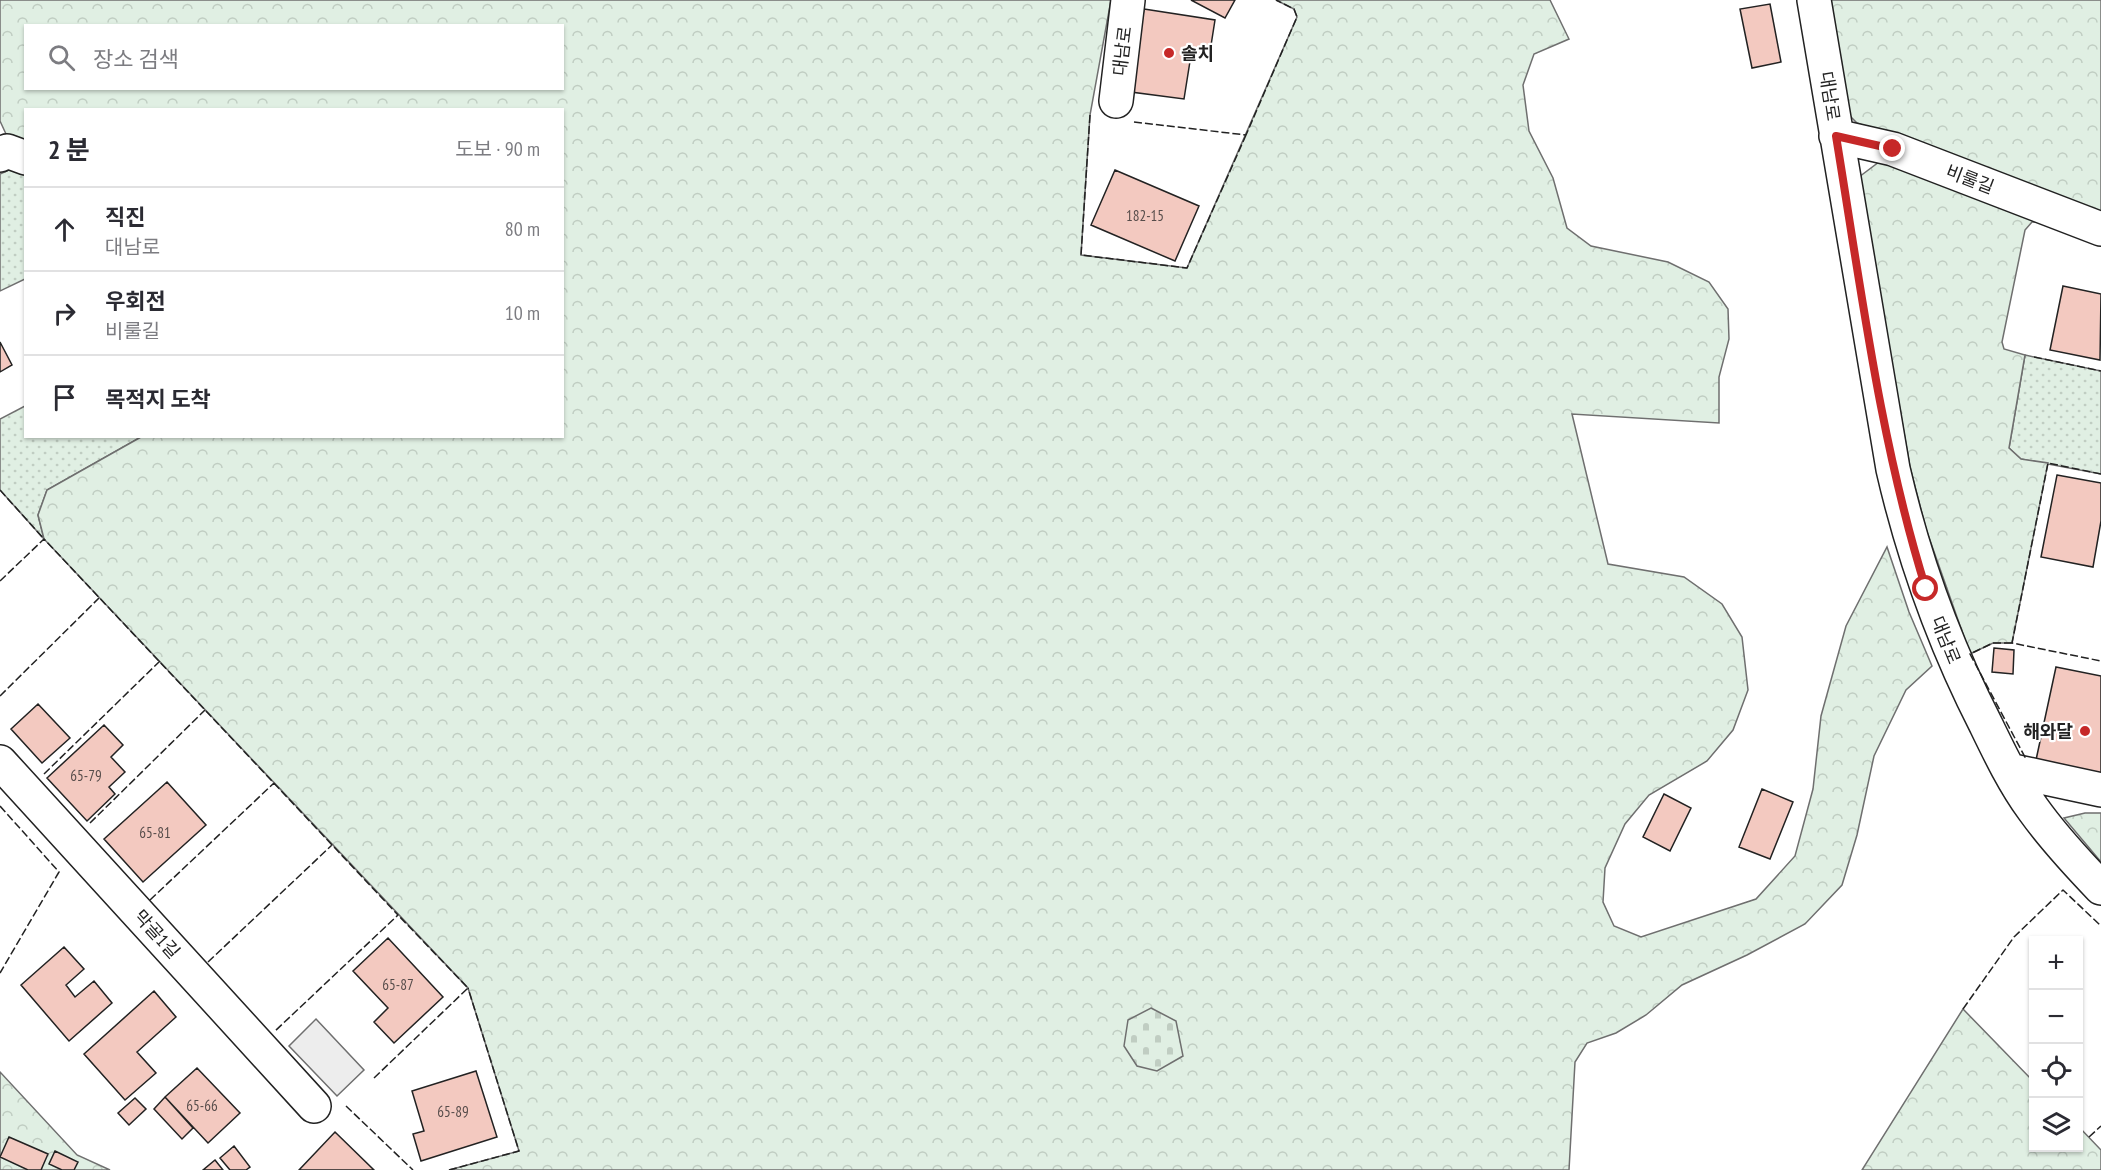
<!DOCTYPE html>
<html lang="ko">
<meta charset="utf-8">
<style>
body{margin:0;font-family:"PT Sans Narrow","Noto Sans KR",sans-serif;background:#f7f7f7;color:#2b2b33}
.controls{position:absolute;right:18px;bottom:18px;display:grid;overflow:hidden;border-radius:0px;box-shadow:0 2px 4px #0004}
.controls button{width:54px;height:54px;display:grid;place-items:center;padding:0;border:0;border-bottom:2px solid #e1e1e2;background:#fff;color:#2b2b33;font:30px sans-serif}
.stop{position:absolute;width:18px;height:18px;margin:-14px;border:4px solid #c62828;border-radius:50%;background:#fff}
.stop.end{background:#c62828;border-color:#fff;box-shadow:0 2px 6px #0008}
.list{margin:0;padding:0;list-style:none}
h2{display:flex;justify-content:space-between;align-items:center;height:78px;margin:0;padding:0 24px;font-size:26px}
h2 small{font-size:20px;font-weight:400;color:#7c7c81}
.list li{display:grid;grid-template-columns:39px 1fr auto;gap:18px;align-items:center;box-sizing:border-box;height:84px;padding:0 24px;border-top:2px solid #e1e1e2}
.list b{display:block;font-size:22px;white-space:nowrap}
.list p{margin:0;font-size:20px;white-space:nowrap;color:#7c7c81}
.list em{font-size:20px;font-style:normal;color:#7c7c81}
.icon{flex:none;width:33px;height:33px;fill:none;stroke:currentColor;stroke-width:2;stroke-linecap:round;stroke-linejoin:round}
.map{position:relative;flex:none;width:2101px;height:1170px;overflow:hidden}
.search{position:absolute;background:#fff;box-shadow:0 2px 4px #0004;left:24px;top:24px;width:540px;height:66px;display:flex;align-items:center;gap:15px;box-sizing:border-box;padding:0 21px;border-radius:0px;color:#7c7c81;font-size:22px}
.panel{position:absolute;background:#fff;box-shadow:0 2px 4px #0004;left:24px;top:108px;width:540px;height:330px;border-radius:0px}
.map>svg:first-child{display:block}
.grass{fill:url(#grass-dots);stroke:#6f6f6f;stroke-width:1.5}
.forest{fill:url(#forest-crowns);stroke:#6f6f6f;stroke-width:1.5;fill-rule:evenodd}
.cemetery{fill:url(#cemetery-stones);stroke:#6f6f6f;stroke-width:1.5}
.parking{fill:#ededed;stroke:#6f6f6f;stroke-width:1.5}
.building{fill:#f3c9c0;stroke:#222;stroke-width:1.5}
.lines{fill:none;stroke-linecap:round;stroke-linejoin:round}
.minor-casing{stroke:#222;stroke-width:36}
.minor{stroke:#fff;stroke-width:33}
.fence{stroke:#222;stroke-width:1.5;stroke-dasharray:8 3;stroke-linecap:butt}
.route{stroke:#c62828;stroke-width:8}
.poi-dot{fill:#c62828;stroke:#fff;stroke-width:2}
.labels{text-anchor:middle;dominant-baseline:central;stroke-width:4.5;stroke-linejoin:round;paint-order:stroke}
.number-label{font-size:15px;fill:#564c4a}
.street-label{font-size:18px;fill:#222;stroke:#fff}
.poi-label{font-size:18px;font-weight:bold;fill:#222;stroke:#fff;text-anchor:start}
</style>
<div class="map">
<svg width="2101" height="1170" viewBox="0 0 2101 1170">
<defs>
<pattern id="grass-dots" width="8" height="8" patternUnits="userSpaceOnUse" patternTransform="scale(1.5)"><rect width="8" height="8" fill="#e0efe3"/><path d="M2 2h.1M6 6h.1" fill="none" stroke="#c0cdc2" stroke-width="1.8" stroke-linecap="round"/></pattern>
<pattern id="forest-crowns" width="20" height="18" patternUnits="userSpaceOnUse" patternTransform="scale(1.5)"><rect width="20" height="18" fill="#e0efe3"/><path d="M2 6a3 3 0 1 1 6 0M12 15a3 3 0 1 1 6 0" fill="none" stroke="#c0cdc2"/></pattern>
<pattern id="cemetery-stones" width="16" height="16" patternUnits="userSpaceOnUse" patternTransform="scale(1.5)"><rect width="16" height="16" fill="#e0efe3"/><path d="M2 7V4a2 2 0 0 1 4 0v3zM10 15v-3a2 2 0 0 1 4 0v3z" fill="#c0cdc2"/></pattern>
</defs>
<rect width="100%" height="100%" fill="#fff"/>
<path class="grass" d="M11 169 26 170 25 279 0 291V174Z
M2025 355 2101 371V474L2021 459 2009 448Z
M25 406 26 436 141 437 47 490 38 515 44 539 0 490V419Z"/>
<path class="forest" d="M0 0H1111L1090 115 1081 255 1187 268 1297 17 1294 9 1276 0H1550L1569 39 1534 54 1523 85 1529 131 1553 178 1567 228 1591 246 1668 262 1709 282 1728 309 1729 339 1719 377V423L1572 414 1608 564 1684 577 1722 604 1742 637 1748 690 1733 730 1707 761 1649 795 1625 824 1605 868 1603 902 1614 926 1641 937 1756 899 1795 856 1813 789 1821 716 1846 626 1887 547 1909 612 1932 666 1906 690 1874 756 1857 835 1842 885 1805 924 1747 955 1682 985 1646 1015 1616 1033 1587 1043 1575 1062 1569 1170H449L519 1151 468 988 44 539 38 515 47 490 141 437 562 436V110H26L25 141 6 134 0 121ZM26 26H562V88H26Z
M1831 0H2101V213L1857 123 1849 115Z
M1890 161 2041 222H2032L2025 230 2002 342 2004 349 2025 355 2009 448 2021 459 2048 463 2012 643H1993L1970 654 1926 529 1910 467 1859 177 1879 162Z
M2085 813H2101V862L2064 818Z
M1963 1009 2033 1081 2034 1148H2078L2079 1127 2101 1150V1170H1862Z
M0 1072 77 1155 110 1170H0Z"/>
<path class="cemetery" d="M1151 1008 1176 1021 1183 1056 1157 1071 1137 1066 1124 1046 1128 1020Z"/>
<path class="parking" d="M316 1019 364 1070 337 1096 289 1046Z"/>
<path class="building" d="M1191 0H1235L1225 18Z
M1770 4 1781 62 1752 68 1740 9Z
M1144 9 1215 20 1209 58 1191 55 1184 99 1131 92Z
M1115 170 1199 206 1175 261 1091 225Z
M2063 286 2101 294 2100 360 2050 350Z
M0 342 12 365 0 372Z
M2057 475 2101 483V521L2093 567 2041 557Z
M1994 648 2014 650 2013 674 1992 672Z
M2056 667 2101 676V774L2036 760Z
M38 704 70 738 42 763 11 729Z
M104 725 123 745 111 757 125 772 109 787 115 794 87 821 47 778Z
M167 782 206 825 143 882 104 839Z
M1762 789 1793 802 1770 859 1739 847Z
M1664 794 1691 808 1670 851 1643 837Z
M388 938 443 997 394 1043 374 1022 388 1008 353 971Z
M64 947 84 969 66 985 75 997 94 981 112 1003 69 1041 21 985Z
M154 991 176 1017 137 1052 156 1073 125 1100 84 1054Z
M197 1068 240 1113 208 1143 165 1097Z
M476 1071 497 1137 421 1161 413 1134 424 1131 412 1091Z
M165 1097 193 1128 182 1139 154 1109Z
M135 1098 146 1109 129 1125 118 1113Z
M335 1132 374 1170H299Z
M9 1137 48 1154 41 1170H28L0 1157Z
M234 1146 250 1167 246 1170H230L220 1158Z
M55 1151 78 1162 74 1170H62L49 1164Z
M215 1160 223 1170H203Z"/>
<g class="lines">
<defs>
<path id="minor" d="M1814 0 1893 469C1914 560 1944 643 1986 725 2000 754 2014 783 2033 809 2053 837 2077 863 2101 888
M1116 101 1128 0
M1836 136 1893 149 2101 229
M0 155 7 151 26 158
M0 762 314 1106
M2009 770 2101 790"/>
</defs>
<use href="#minor" class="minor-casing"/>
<use href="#minor" class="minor"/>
<path class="fence" d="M1090 115 1081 255 1187 268 1246 135
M1134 122 1246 135 1297 17 1294 9 1276 0
M2034 357 2101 371
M2101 474 2048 463 2012 643 2101 661
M0 490 44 539
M0 581 44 539 398 915 274 1032
M2012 643H1993L1970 654 2026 759
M0 696 99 598
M44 774 160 661
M0 806 59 872 0 973
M90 823 205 710
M150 900 274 783
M208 962 332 845
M1963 1009 2014 937 2063 890 2101 926
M374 1078 468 988 398 915
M346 1106 413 1170
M2089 1137 2101 1126
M449 1170 519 1151 468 988"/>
</g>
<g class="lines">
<path class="route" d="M1893 149 1836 136C1861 288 1880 442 1926 589"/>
</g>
<g class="poi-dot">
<circle cx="1169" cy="53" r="6"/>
<circle cx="2085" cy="731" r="6"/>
</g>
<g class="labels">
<g class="number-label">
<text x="1145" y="215">182-15</text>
<text x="86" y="775">65-79</text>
<text x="155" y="832">65-81</text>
<text x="398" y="984">65-87</text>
<text x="202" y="1105">65-66</text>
<text x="453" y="1111">65-89</text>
</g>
<g class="street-label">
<text transform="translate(1122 51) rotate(-83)">대남로</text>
<text transform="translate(1830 96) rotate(81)">대남로</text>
<text transform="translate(1970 179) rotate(21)">비룰길</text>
<text transform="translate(1946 640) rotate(68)">대남로</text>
<text transform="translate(157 934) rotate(48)">막골1길</text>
</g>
<g class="poi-label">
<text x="1181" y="53">솔치</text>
<text x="2073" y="731" text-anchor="end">해와달</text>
</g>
</g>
</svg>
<div class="controls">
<button>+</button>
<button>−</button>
<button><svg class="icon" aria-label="locate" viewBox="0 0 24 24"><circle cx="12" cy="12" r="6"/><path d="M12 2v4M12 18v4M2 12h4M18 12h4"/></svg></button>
<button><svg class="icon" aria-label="layers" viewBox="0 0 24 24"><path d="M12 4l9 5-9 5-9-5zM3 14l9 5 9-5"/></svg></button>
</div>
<div class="stop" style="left:1926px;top:589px"></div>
<div class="stop end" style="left:1893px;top:149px"></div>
<div class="search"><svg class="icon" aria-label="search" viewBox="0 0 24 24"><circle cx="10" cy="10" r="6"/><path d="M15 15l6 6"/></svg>장소 검색</div>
<section class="panel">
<h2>2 분<small>도보 · 90 m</small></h2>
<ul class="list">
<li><svg class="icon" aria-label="ahead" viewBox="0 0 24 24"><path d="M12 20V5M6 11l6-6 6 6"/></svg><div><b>직진</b><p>대남로</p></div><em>80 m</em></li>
<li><svg class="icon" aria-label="right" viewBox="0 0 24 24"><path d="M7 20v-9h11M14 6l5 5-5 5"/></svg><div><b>우회전</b><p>비룰길</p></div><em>10 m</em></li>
<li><svg class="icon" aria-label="arrive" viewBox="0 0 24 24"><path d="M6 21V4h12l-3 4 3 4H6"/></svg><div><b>목적지 도착</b></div></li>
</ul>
</section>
</div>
